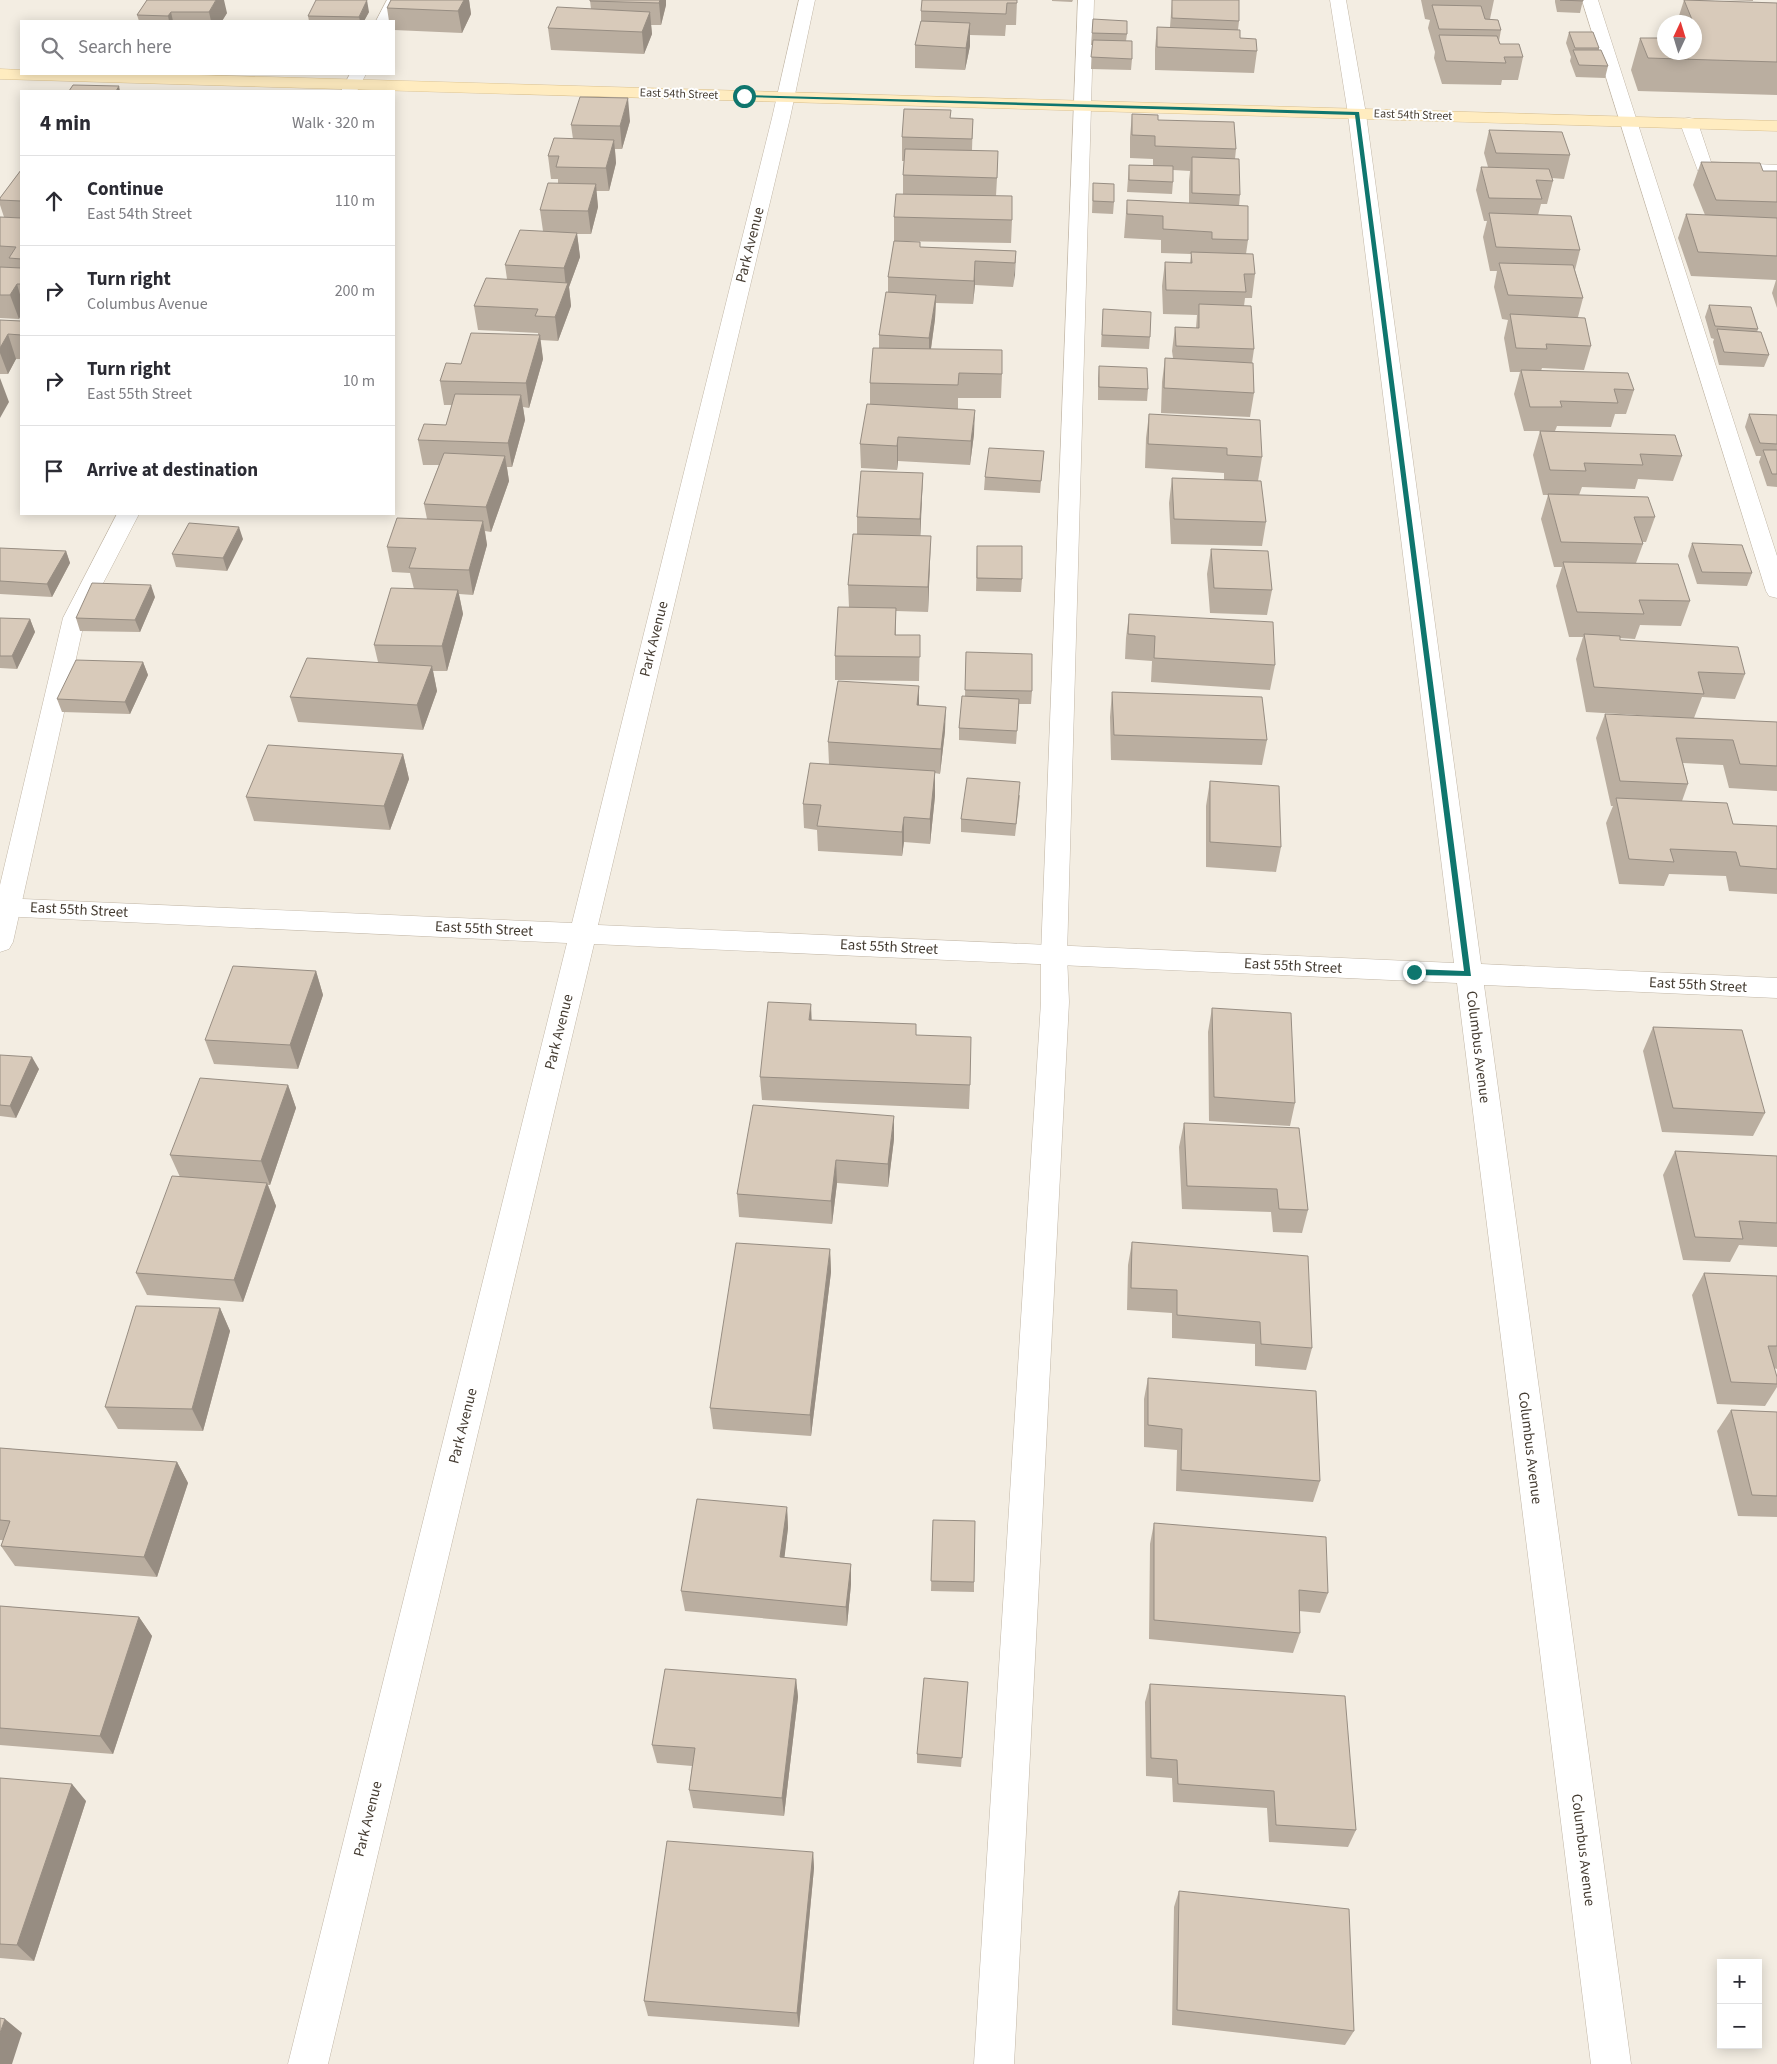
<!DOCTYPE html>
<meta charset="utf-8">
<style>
body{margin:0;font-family:"Source Sans 3",sans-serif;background:#f7f7f7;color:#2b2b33}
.controls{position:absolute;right:15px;bottom:15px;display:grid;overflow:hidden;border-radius:0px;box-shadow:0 2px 12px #0003}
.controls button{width:45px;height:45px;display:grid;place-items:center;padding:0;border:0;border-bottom:1px solid #e1e1e2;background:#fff;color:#2b2b33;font:25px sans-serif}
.compass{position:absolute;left:1657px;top:15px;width:45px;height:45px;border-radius:50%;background:#fff;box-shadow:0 2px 12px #0003;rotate:4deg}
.stop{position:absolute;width:15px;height:15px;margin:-11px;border:4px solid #0f766e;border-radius:50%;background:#fff}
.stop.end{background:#0f766e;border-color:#fff;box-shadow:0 1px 5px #0008}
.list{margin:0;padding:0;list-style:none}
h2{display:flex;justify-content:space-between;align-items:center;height:65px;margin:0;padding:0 20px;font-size:21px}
h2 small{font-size:16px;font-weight:400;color:#7c7c81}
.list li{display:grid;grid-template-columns:32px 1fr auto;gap:15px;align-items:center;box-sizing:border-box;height:90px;padding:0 20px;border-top:1px solid #e1e1e2}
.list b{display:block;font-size:19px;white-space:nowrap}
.list p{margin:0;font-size:16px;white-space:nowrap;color:#7c7c81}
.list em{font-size:16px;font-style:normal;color:#7c7c81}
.icon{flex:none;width:28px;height:28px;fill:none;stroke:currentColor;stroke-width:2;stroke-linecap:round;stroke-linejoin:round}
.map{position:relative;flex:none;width:1777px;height:2064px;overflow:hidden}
.search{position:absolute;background:#fff;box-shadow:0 2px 12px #0003;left:20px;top:20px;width:375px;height:55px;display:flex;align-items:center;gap:12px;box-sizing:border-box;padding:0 18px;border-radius:0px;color:#7c7c81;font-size:19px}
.panel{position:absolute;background:#fff;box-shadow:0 2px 12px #0003;left:20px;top:90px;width:375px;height:425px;border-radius:0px}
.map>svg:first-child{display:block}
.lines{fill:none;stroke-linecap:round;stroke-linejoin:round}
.lane-casing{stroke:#c2b7a7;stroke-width:1}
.street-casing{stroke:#c2b7a7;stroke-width:1}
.secondary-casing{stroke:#dac190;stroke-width:1}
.lane{fill:#fff;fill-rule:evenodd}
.street{fill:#fff;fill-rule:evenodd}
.secondary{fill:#ffecc0;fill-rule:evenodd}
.wall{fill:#baaea0}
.shaded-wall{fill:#978d82}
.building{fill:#d8caba;stroke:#978d82}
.route{fill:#0f766e}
.labels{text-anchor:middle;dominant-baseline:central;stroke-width:4;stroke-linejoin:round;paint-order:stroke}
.far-street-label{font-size:12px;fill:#453c32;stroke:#fff}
.street-label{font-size:15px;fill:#453c32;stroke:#fff}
</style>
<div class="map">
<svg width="1777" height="2064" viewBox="0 0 1777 2064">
<rect width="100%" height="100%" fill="#f3ede2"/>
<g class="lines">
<defs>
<path id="lane" d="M387 0H403L392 21H376Z
M1078 0H1094L1067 955 1069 1002 1014 2064H974L1041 1002V955Z
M1582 0H1598L1777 556V598L1769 596 1766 591Z
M350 74H366L357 91H341Z
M1689 118 1695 119 1698 123 1711 162 1777 165V175L1698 171 1680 123 1683 119Z
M117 514H139L85 618 13 942 9 949 0 952V885L63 618Z"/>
<path id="street" d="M799 0H815L790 118 598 925 1454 963 1348 114 1330 0H1346L1366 114 1481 964 1777 978V998L1484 985 1631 2064H1591L1457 983 594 944 328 2064H288L567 943 0 916V898L572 923 772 118Z"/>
<path id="secondary" d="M0 69 21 70V74H164L1777 121V131L0 79Z"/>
</defs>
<use href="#lane" class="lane-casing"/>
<use href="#street" class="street-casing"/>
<use href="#secondary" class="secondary-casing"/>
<use href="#lane" class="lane"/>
<use href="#street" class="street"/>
<use href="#secondary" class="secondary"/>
</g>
<path class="wall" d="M147 0 227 13 222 21H139L137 15Z
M391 0H469L471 14 462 33 394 30V21H389L387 8Z
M590 0H666V5L661 25H651L652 34 644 54 551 50 548 28 591 9Z
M1017 0 1016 25H1006L1005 36 970 35V46L965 70 915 68V45L921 21V11Z
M1052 0H1073L1072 2 1052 1Z
M1172 0 1239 21 1238 30 1240 38 1257 51 1254 73 1155 70V49L1157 27H1170Z
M1421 0H1494L1490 19 1501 30 1499 41 1500 44 1523 57 1518 80H1502L1501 85 1442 84 1434 58 1435 52 1428 28 1430 20 1425 19Z
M1555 0H1583L1580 13 1557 12 1555 2Z
M1684 0 1777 3V95L1638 91 1631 70 1640 38 1694 52V22H1677Z
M1723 0H1753V1Z
M369 12 364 21H309L308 16Z
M1093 19 1127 34 1126 41 1132 59 1131 70 1091 69 1092 45H1091Z
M1569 32 1599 48V50L1608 66 1605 78 1576 77 1570 61 1571 57 1566 43Z
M1132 114 1158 120 1236 149 1235 159 1240 195 1239 206 1248 240 1246 254 1255 274 1252 298H1245L1244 306 1254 349 1252 363 1254 393 1250 417 1161 413 1162 382 1165 358H1173L1172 351 1175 327 1196 328 1197 315 1163 314 1162 286 1165 262 1190 263 1191 254 1161 253V240L1124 238 1127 200 1189 203V181L1190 171 1173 170V182L1172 194 1127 192 1129 165 1153 166V159L1130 158V137Z
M951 119H973L972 150 997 178 996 196 1012 220 1011 243 894 241V217L903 194V175L904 161H902V137Z
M630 121 622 149H615L616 163 609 191H596L598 207 591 234H577L580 257 569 287 571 306 558 341 540 340 543 359 529 408 523 407 525 420 512 467H507L509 481 491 532 485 531 487 545 473 595 459 594 463 614 447 671H433L437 691 423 730 298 722 290 697 378 662 374 645 414 589 410 573 392 572 387 547 427 519 424 504 439 465H423L418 440 446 425 452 405H444L440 381 461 364 538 335V333L478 330 474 306 507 279 505 265 543 231 540 210 558 183V179H551L548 156 573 139 571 125Z
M1489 130 1570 155 1564 179 1552 178 1553 181 1547 204H1541L1538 215 1580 250 1575 270 1583 298 1578 317 1591 346 1584 370 1542 368 1541 371 1634 390 1626 414H1615L1611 427 1557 426 1555 431 1682 456 1673 481 1638 479 1635 489 1582 487 1579 495 1655 517 1646 542H1642L1643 544 1636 563 1690 601 1681 626 1640 625 1635 639 1620 638V640L1745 674 1735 699 1702 697 1694 718 1777 722V791L1729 788 1723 765 1683 763 1688 784 1682 801 1733 824 1777 826V894L1729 891 1726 876 1669 874 1664 886 1619 884 1606 823 1613 806H1611L1596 738 1605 714 1671 717 1586 712 1576 659 1583 637H1569L1556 586 1562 567H1554L1541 519 1548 495H1543L1533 455 1540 431H1524L1514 394 1520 372H1510L1504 338 1508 320 1502 319 1494 287 1497 271H1490L1483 237 1487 221H1484L1476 190 1481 167H1488L1484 153Z
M1701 162 1763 171H1777V308L1772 293 1776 280 1691 276 1678 238 1686 214 1705 215 1693 185Z
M21 170V315L19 319 0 318V217H4L0 205V198Z
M1093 183 1114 202 1113 214 1092 213Z
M920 242V247L1016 251 1013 287 975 285 973 304 936 303 935 319 931 349 1002 374 1001 398H958V409L974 434 970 465 898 461 897 470 861 468 860 444 870 404V383L879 348V335L888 292V277Z
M1709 305 1758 329 1757 332 1769 355 1764 367 1719 365 1713 342 1714 339 1711 338 1705 317Z
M1103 309 1150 337 1149 349 1101 347Z
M0 320 21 321V359H16L8 374H0Z
M1099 366 1148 389 1147 401 1098 400V378Z
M1149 414 1262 457 1258 481 1266 522 1262 546 1171 544 1169 503 1172 478 1224 480V473L1145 468 1146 438Z
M1749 414 1777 415V487L1767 486 1759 462 1761 456H1756L1745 427Z
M1044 451 1040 493 984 490 985 477Z
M923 473 920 536 930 561 928 612 896 611V635H920L919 681 835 680V656L849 607 848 585 857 534V517Z
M243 539 227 571 176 567 172 554Z
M1692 543 1752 573 1747 586 1697 584 1688 556Z
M977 546 1022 579 1021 592 976 591Z
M0 548 66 551 70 563 52 597 0 594Z
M1211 549 1272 590 1267 615 1210 613 1207 574Z
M155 597 140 632 80 631 76 618Z
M1129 614 1275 665 1270 690 1151 682 1152 661 1125 659 1126 638Z
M0 618 30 619 35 632 17 669 0 668Z
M966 652 1032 691 1031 704H1019L1016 744 959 740V728L965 696Z
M143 662 148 675 130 714 62 712 57 699Z
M919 686V705L945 731 940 774 935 773V796L930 844 904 842 902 856 818 851 817 830 804 828 803 804 829 764 828 742Z
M1112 692 1267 740 1262 765 1111 760 1110 717Z
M403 754 409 779 390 830 254 821 246 797Z
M1210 781 1281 847 1276 872 1206 867V806Z
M1020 795 1015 836 961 832V819Z
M316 971 323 995 298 1069 214 1064 205 1040Z
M1212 1008 1295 1103 1290 1126 1209 1121 1208 1032Z
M1653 1027 1765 1113 1753 1136 1662 1132 1643 1051Z
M916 1035 970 1085 969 1109 762 1100 760 1077Z
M0 1055 39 1069 16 1118 0 1116Z
M288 1085 296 1108 270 1185H268L276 1206 243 1302 147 1295 136 1273 180 1177 170 1155Z
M1184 1123 1308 1210 1302 1233 1273 1232 1271 1212 1182 1209 1179 1147Z
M894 1139 888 1187 837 1183 832 1224 739 1217 737 1194Z
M1675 1151 1777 1156V1247L1739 1245 1730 1262 1683 1260 1663 1175Z
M1132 1242 1312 1348 1306 1370 1255 1366V1344L1172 1338V1313L1127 1310 1128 1265Z
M830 1249 831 1272 811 1436 713 1429 710 1408Z
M1704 1273 1777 1276V1369L1774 1368 1777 1377V1387L1765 1406 1717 1404 1692 1295Z
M220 1308 230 1331 203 1431 118 1429 105 1407Z
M1148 1378 1320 1481 1313 1502 1176 1491 1177 1450 1144 1447V1399Z
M1731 1410 1777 1412V1517L1738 1516 1717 1431Z
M0 1448 177 1462 188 1483 157 1577 15 1566 1 1546 3 1540H0Z
M787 1507 788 1528 784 1558 851 1564V1584L847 1626 685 1611 681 1591Z
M933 1520 974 1582V1592L931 1591Z
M1154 1523 1328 1593 1320 1613 1299 1611 1300 1633 1293 1653 1149 1639 1150 1544Z
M0 1606 139 1617 152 1636 113 1754 0 1745Z
M796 1679 798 1697 784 1816 693 1808 689 1790 692 1766 657 1763 652 1745Z
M968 1682 961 1767 917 1763V1754Z
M1150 1684 1356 1830 1348 1847 1269 1842 1267 1808 1173 1802 1172 1778 1146 1776 1145 1702Z
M0 1778 86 1801 34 1961 0 1958Z
M813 1852 814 1868 799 2027 648 2016 644 2001Z
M1179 1891 1354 2031 1345 2045 1172 2025 1174 1907Z"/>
<path class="shaded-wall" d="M216 0H224L227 13 222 21H211L209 12Z
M367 0 369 12 364 21H360L359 17Z
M464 0H469L471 14 462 33 458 11Z
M660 0H666V5L661 25 659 3Z
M171 12 173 21H169L168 16Z
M650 12 652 34 644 54 642 32Z
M970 23V46L965 70 966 48Z
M119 86 120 91H116Z
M628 98 630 121 622 149 620 126Z
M614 140 616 163 609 191 606 168Z
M596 184 598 207 591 234 588 211Z
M577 233 580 257 569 287 571 306 558 341 555 317 566 288 564 268Z
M1016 251 1015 275 1013 287Z
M975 261V285L973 304 974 281Z
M17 284 21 298V315L19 319 10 295Z
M936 295 935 319 929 362V338Z
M8 334 16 359 8 374 0 353V348Z
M540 335 543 359 529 408 526 383Z
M0 378 9 402 0 418Z
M521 395 525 420 512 467 508 443Z
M975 410 974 434 970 465 971 441Z
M898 437V461L897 470V446Z
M505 456 509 481 491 532 486 507Z
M923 473 922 497 920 544V519Z
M483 521 487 545 473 595 469 570Z
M239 527 243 539 227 571 223 558Z
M931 536 930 561 928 612V587Z
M66 551 70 563 52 597 47 584Z
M151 585 155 597 140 632 135 620Z
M458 590 463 614 447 671 442 646Z
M30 619 35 632 17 669 12 656Z
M143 662 148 675 130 714 125 702Z
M432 666 437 691 423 730 417 705Z
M919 686V711L917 705Z
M946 707 945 731 940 774 941 749Z
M403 754 409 779 390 830 384 806Z
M935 771V796L930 844V819Z
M904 817V842L902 856V832Z
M316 971 323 995 298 1069 290 1045Z
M811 1004 812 1028 809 1020Z
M32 1057 39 1069 16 1118 10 1106Z
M288 1085 296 1108 270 1185 261 1161Z
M894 1116V1139L888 1187V1164Z
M836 1160 837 1183 832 1224 831 1201Z
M267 1183 276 1206 243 1302 234 1280Z
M830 1249 831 1272 811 1436 810 1415Z
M220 1308 230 1331 203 1431 192 1409Z
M177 1462 188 1483 157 1577 144 1557Z
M787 1507 788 1528 782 1578 780 1557Z
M851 1564V1584L847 1626 846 1607Z
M139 1617 152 1636 113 1754 100 1736Z
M796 1679 798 1697 784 1816 782 1798Z
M72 1784 86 1801 34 1961 17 1945Z
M813 1852 814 1868 799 2027 797 2013Z
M5 2019 22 2033 12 2064H0V2033Z"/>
<path class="building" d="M147 0H216L209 12H171L168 16 137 15Z
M316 0H367L359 17 308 16Z
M391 0H464L458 11 387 8Z
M590 0H660L659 3 590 1Z
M922 0H1017V3H1007L1006 14 921 11Z
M1172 0H1239V21L1172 18Z
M1560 0H1583V1Z
M1684 0 1777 3V62L1648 58 1640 38H1664V52H1694V39H1700L1694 26V22H1693Z
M1432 5 1481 6 1485 19 1498 20 1501 30 1439 29Z
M557 7 650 12 642 32 548 28Z
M1093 19 1127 21V34L1092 33Z
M921 21 970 23 966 48 915 45Z
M1157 27 1240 30V38L1256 39 1257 51 1157 47Z
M1569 32H1593L1599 48H1575Z
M1439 35 1497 36 1500 44H1519L1523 57H1504L1506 63 1446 61Z
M1093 40 1132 41V59L1091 57Z
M1573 50H1601L1608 66 1579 65Z
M73 85 119 86 116 91H69Z
M580 97 628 98 620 126 571 125Z
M904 109 951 110 950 118 973 119 972 139 902 137Z
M1132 114 1158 115V120L1234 122 1236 149 1155 146V136L1132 135Z
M1489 130 1562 132 1570 155 1496 153Z
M554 138 614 140 606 168 556 167 559 156H548Z
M905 149 998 151 997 178 903 175Z
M1192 157 1239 159 1240 195 1192 193Z
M1701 162 1760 163 1763 171H1777V202L1716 200Z
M1129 165 1173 166V182L1129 180Z
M1481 167 1549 169 1553 181 1536 180 1542 199 1489 198Z
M21 170V201L0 200V198Z
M548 183 596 184 588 211 540 210Z
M1093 183 1114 184V202L1093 201Z
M896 194 1012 196V220L894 217Z
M1127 200 1248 206V240L1212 239V232L1163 229V216L1127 214Z
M1489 213 1571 216 1580 250 1496 247Z
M1686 214 1777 218V256L1698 252Z
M0 217 21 218V259L9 258 16 247 0 246Z
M520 230 577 233 564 268 505 265Z
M894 241 920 242V247L1016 251 1015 263 975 261 974 281 888 277Z
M1191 252 1253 254 1255 274H1244L1246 292 1166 290 1165 262 1192 263Z
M1499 263 1573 265 1583 298 1508 295Z
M0 267 21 268V284H17L10 295H0Z
M486 278 568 283 555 317 535 316 538 309 474 306Z
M886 292 936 295 929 338 879 335Z
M1199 304 1251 306 1254 349 1176 346 1175 327 1199 328Z
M1709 305 1751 307 1758 329 1715 326Z
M1103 309 1151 312 1150 337 1102 335Z
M1510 314 1585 318 1591 346 1546 344 1547 349 1516 348Z
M0 320 21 321V335L8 334 0 348Z
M1717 329 1761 332 1769 355 1724 352Z
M471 333 540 335 526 383 440 381 446 363 461 364Z
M873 348 1002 350V374L959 373 958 385 870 383Z
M1165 358 1253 363 1254 393 1164 388Z
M1099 366 1147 368 1148 389 1099 387Z
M1521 370 1628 373 1634 390 1614 389 1618 403 1560 401 1562 407H1530Z
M455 394 521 395 508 443 418 440 424 424 446 425Z
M867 404 975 410 971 441 898 437 897 446 860 444Z
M1149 414 1260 420 1262 457 1227 455V448L1148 444Z
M1749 414 1777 415V444L1760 443Z
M1540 431 1675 435 1682 456 1640 454 1643 465 1584 463 1586 471 1550 470Z
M989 448 1044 451 1041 481 985 477Z
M1763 450H1777V474H1772Z
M444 453 505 456 486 507 424 504Z
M861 471 923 473 920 519 857 517Z
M1172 478 1261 481 1266 522 1174 519Z
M1548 494 1648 497 1655 517H1634L1643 544 1561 542Z
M397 518 483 521 469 570 409 568 416 548 387 547Z
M189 523 239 527 223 558 172 554Z
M853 534 931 536 928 587 848 585Z
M1692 543 1742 545 1752 573 1702 572Z
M977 546H1022V579L977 578Z
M0 548 66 551 47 584 0 581Z
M1211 549 1268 551 1272 590 1214 588Z
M1563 562 1678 564 1690 601 1639 600 1644 614 1577 612Z
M92 583 151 585 135 620 76 618Z
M391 588 458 590 442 646 374 645Z
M838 607 896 608 895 635H920V657L835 656Z
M1129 614 1273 622 1275 665 1154 658 1155 636 1128 634Z
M0 618 30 619 12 656H0Z
M1584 634 1620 636V640L1738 647 1745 674 1698 672 1704 694 1594 687Z
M966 652 1032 654V691L965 690Z
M307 658 432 666 417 705 290 697Z
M76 660 143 662 125 702 57 699Z
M838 681 919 686 917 705 946 707 941 749 828 742Z
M1112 692 1262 697 1267 740 1114 735Z
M962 696 1019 699 1017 731 959 728Z
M1605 714 1777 722V766L1740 764 1733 740 1676 738 1688 784 1620 781Z
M268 745 403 754 384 806 246 797Z
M810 763 935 771 930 819 904 817 902 832 817 826 821 805 803 804Z
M967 778 1020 782 1016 824 961 819Z
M1210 781 1279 786 1281 847 1210 842Z
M1616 798 1727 803 1733 824 1777 826V869L1740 866 1736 852 1670 849 1674 862 1629 859Z
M233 966 316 971 290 1045 205 1040Z
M768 1002 811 1004 809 1020 916 1024V1035L971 1037 970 1085 760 1077Z
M1212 1008 1291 1013 1295 1103 1214 1097Z
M1653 1027 1742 1030 1765 1113 1673 1108Z
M0 1055 32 1057 10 1106 0 1105Z
M200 1078 288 1085 261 1161 170 1155Z
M753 1105 894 1116 888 1164 836 1160 831 1201 737 1194Z
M1184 1123 1299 1128 1308 1210 1279 1209 1277 1189 1187 1186Z
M1675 1151 1777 1156V1223L1739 1221 1743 1239 1695 1237Z
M172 1176 267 1183 234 1280 136 1273Z
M1132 1242 1308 1256 1312 1348 1261 1344 1260 1322 1177 1315V1290L1131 1288Z
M736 1243 830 1249 810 1415 710 1408Z
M1704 1273 1777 1276V1346H1768L1777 1377V1384L1731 1382Z
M136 1306 220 1308 192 1409 105 1407Z
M1148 1378 1316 1391 1320 1481 1181 1470 1182 1429 1148 1425Z
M1731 1410 1777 1412V1496L1752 1495Z
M0 1448 177 1462 144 1557 1 1546 10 1521 0 1520Z
M697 1499 787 1507 780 1557 851 1564 846 1607 681 1591Z
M933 1520 975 1521 974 1582 931 1581Z
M1154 1523 1326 1537 1328 1593 1299 1590 1300 1633 1154 1620Z
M0 1606 139 1617 100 1736 0 1728Z
M665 1669 796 1679 782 1798 689 1790 695 1748 652 1745Z
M924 1678 968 1682 962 1758 917 1754Z
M1150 1684 1345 1696 1356 1830 1276 1825 1274 1791 1178 1784 1177 1760 1151 1758Z
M0 1778 72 1784 17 1945 0 1944Z
M667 1841 813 1852 797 2013 644 2001Z
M1179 1891 1349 1909 1354 2031 1177 2010Z
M0 2018 5 2019 0 2033Z"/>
<path class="route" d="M742 95 1359 112 1471 976 1414 975 1410 972 1414 969 1464 971 1355 115 744 97Z"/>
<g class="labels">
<g class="far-street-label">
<text transform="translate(679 94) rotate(2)">East 54th Street</text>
<text transform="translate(1413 115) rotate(2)">East 54th Street</text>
</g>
<g class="street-label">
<text transform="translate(750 245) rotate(-76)">Park Avenue</text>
<text transform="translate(654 639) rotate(-76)">Park Avenue</text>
<text transform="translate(79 910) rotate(3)">East 55th Street</text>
<text transform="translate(484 929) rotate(3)">East 55th Street</text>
<text transform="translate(889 947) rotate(3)">East 55th Street</text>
<text transform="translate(1293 966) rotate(3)">East 55th Street</text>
<text transform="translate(1698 985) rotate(3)">East 55th Street</text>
<text transform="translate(559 1032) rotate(-76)">Park Avenue</text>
<text transform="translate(1478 1047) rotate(83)">Columbus Avenue</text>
<text transform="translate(463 1426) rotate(-76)">Park Avenue</text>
<text transform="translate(1530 1448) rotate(83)">Columbus Avenue</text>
<text transform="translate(368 1819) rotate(-76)">Park Avenue</text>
<text transform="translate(1583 1850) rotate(83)">Columbus Avenue</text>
</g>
</g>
</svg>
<div class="controls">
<button>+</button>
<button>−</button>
</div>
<svg class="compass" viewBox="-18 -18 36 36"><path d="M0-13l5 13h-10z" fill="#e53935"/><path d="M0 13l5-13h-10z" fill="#7c7c81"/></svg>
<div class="stop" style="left:744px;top:96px"></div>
<div class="stop end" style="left:1414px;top:972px"></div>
<div class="search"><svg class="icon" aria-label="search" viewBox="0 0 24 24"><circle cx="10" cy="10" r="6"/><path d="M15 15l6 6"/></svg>Search here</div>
<section class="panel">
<h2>4 min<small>Walk · 320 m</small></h2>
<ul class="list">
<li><svg class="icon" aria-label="ahead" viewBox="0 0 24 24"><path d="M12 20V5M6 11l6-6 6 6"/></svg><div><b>Continue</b><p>East 54th Street</p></div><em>110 m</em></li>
<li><svg class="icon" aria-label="right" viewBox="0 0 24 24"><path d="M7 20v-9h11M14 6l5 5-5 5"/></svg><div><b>Turn right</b><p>Columbus Avenue</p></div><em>200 m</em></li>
<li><svg class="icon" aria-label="right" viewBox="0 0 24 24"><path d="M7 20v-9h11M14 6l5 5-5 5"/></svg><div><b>Turn right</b><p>East 55th Street</p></div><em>10 m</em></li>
<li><svg class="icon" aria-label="arrive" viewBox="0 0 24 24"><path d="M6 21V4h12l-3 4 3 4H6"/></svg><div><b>Arrive at destination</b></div></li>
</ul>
</section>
</div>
